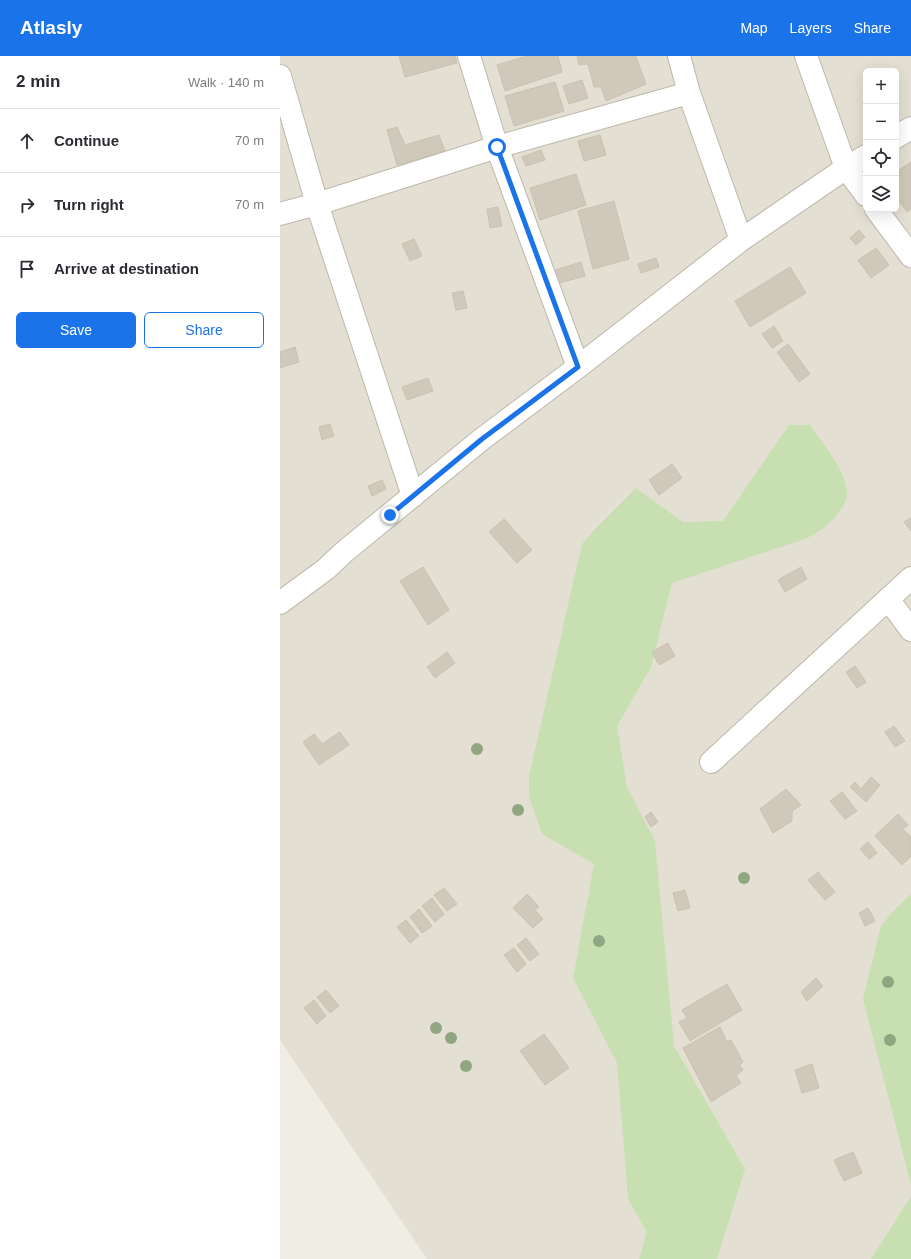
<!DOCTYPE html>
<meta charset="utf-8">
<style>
body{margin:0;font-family:Helvetica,sans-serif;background:#f7f7f7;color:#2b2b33}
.controls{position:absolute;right:12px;top:12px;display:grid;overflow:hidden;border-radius:6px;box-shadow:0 4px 16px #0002}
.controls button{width:36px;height:36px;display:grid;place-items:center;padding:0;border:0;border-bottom:1px solid #e1e1e2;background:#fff;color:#2b2b33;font:20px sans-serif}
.stop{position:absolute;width:12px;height:12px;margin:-9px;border:3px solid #1a73e8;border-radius:50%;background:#fff}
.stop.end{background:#1a73e8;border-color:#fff;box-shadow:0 1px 4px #0008}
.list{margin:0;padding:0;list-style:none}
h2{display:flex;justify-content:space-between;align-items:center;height:52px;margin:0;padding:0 16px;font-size:17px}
h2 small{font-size:13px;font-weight:400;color:#7c7c81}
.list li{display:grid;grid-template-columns:26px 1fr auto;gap:12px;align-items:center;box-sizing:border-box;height:64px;padding:0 16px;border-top:1px solid #e1e1e2}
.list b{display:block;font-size:15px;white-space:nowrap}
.list em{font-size:13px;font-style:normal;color:#7c7c81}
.actions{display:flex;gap:8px;padding:12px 16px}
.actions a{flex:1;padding:9px 0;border:1px solid #1a73e8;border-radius:6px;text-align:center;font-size:14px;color:#1a73e8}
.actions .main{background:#1a73e8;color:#fff}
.icon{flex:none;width:22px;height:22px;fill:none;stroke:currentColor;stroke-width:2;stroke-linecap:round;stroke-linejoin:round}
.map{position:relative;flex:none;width:631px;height:1203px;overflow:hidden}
header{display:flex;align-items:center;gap:24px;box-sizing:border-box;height:56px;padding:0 20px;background:#1a73e8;color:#fff}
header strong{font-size:19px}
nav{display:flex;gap:22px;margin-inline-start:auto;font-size:14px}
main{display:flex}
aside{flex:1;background:#fff}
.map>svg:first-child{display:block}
.residential{fill:#e3dfd3;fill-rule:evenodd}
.green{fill:#c8e0b1}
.building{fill:#d0c9bb;stroke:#cac1af}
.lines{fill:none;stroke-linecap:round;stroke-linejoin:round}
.minor-casing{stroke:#bdb8ab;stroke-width:24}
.minor{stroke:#fff;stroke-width:22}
.tree{fill:#90a680}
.route{stroke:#1a73e8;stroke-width:5}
</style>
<header>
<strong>Atlasly</strong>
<nav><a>Map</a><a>Layers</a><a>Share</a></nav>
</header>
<main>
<aside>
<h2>2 min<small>Walk · 140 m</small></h2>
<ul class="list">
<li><svg class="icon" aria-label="ahead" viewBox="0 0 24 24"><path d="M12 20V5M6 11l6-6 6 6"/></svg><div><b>Continue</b></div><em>70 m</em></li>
<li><svg class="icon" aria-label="right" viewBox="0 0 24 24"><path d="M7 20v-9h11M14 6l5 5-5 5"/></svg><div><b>Turn right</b></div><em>70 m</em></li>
<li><svg class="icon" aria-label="arrive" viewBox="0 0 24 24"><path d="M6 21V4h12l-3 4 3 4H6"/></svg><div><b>Arrive at destination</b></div></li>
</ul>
<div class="actions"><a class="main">Save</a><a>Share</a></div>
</aside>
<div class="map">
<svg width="631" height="1203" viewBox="0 0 631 1203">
<rect width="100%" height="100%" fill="#f0ede4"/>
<path class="residential" d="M0 0H631V1203H147L0 984ZM586 15H616V153H586Z"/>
<path class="green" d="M509 369H530C544 390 567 414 567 440 567 443 565 446 564 448 554 466 543 474 525 483L392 527 371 611 337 670 347 731 375 785 394 990 465 1113 437 1203H359L367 1176 348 1143 337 1007 293 922 314 808 262 778 249 741V720L302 488 314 474 356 432 403 466 443 465Z
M631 838V1129L583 943 601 870 614 854Z
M631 1140V1203H591Z"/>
<path class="building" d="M119 0H175L177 7 125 21Z
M247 0H278L282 16 225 35 217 9Z
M297 0H356L366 28 326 45 321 31H314L308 8 299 9Z
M302 24 308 42 289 48 283 30Z
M275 26 284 55 234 70 225 40Z
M117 71 125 89 159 79 165 95 117 109 107 74Z
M320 79 326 99 304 105 298 85Z
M261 94 265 104 246 110 242 101Z
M631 106V153L627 156 616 140V116Z
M296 118 306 149 260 164 250 132Z
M334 145 349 203 313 213 298 155Z
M218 151 222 170 210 172 207 153Z
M579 174 585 181 576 189 570 182Z
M134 183 142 200 130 205 122 188Z
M596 192 609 209 591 222 578 204Z
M376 202 379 211 361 217 358 208Z
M301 206 305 220 276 228 272 215Z
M510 211 526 237 470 271 455 245Z
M183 235 187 252 176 254 172 237Z
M494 270 503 285 492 292 482 278Z
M508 288 530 318 519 326 497 296Z
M15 291 19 306 0 312V296Z
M148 322 153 335 127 344 122 331Z
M50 368 54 380 42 384 39 371Z
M392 408 402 422 379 439 369 424Z
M102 424 106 433 92 440 88 430Z
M631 462V475L624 466Z
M224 463 252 494 237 507 209 476Z
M143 511 169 554 148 569 120 525Z
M521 511 527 523 505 536 498 524Z
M388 587 395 600 379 609 372 596Z
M167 596 175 607 155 622 147 611Z
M575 610 586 626 577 632 566 616Z
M614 670 625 685 615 691 605 676Z
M60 676 69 689 39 709 23 686 34 678 42 688Z
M591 721 600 729 586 746 570 731 575 726 581 733Z
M506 733 521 749 512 755V765L493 777 480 753Z
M562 736 577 755 565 763 550 745Z
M371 756 378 766 371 771 365 761Z
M618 758 628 769 623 773 631 781V800L622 809 595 780Z
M588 786 597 797 589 803 580 793Z
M538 816 555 836 545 844 528 824Z
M164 832 177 848 167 855 154 839Z
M405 834 410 852 398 855 393 837Z
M247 838 259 851 255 854 263 863 253 872 233 852Z
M152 842 164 858 155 866 142 850Z
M588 852 595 865 585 870 579 857Z
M139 853 152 870 142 877 130 861Z
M126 864 139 880 130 887 117 871Z
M246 882 259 898 250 905 237 889Z
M234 892 246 908 237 916 224 899Z
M536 922 543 930 527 945 521 936Z
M447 928 462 954 410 985 399 966 407 962 402 954Z
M46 934 59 950 50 957 37 941Z
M34 944 46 960 37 968 24 952Z
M440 971 447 986 451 984 463 1006 459 1009 463 1014 456 1020 461 1027 431 1046 403 992Z
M264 978 289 1012 265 1029 240 995Z
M532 1008 539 1032 522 1037 515 1014Z
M573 1096 582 1117 564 1125 554 1104Z"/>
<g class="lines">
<defs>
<path id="minor" d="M189 0 217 91 298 311
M399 0 409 37 461 184
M526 0 566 112 586 139
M0 20 37 148 133 440
M616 81 631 72
M596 153 631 200
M0 158 37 148 217 91 409 37
M608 543 631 574
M0 547 46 513 64 496 202 383 298 311 461 184 566 112 586 100
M431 706 631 522"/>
</defs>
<use href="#minor" class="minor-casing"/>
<use href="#minor" class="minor"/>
</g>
<g class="tree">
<circle cx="197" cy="693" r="6"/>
<circle cx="238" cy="754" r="6"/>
<circle cx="464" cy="822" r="6"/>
<circle cx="319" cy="885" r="6"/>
<circle cx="608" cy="926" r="6"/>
<circle cx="156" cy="972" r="6"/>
<circle cx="171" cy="982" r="6"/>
<circle cx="610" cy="984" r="6"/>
<circle cx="186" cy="1010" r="6"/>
</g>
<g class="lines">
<path class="route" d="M110 459 202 383 298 311 217 91"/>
</g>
</svg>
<div class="controls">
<button>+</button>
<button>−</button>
<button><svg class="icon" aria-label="locate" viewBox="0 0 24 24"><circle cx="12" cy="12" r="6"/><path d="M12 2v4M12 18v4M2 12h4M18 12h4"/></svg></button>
<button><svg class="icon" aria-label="layers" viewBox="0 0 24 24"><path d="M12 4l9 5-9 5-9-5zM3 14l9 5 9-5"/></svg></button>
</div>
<div class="stop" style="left:217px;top:91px"></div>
<div class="stop end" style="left:110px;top:459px"></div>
</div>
</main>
